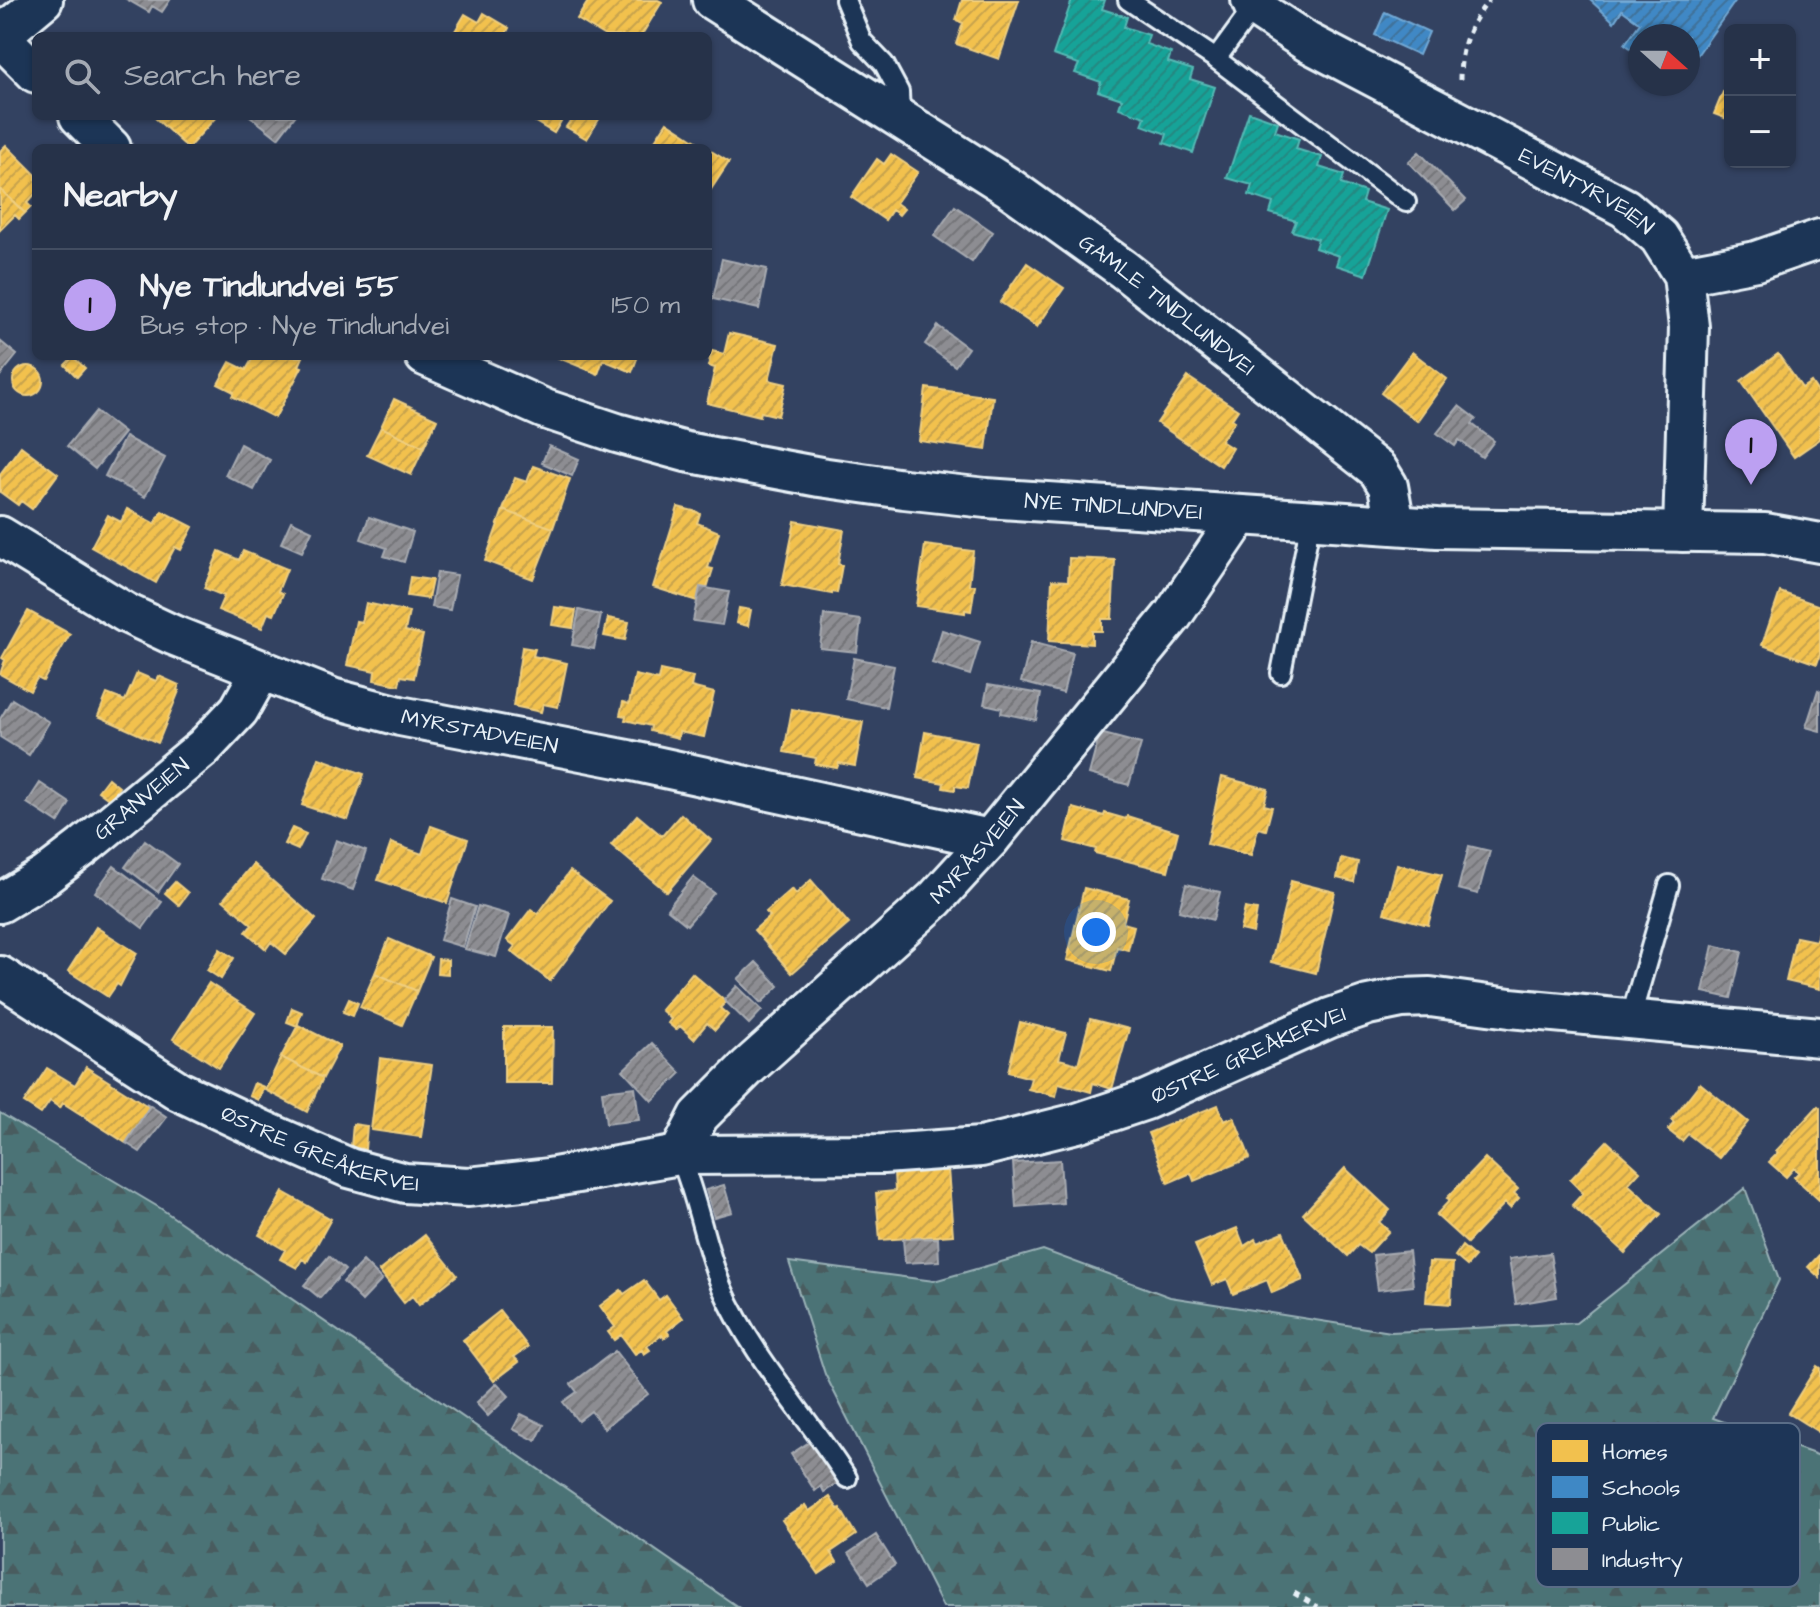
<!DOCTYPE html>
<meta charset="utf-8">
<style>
body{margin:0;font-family:"Architects Daughter",sans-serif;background:#2e3a50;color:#f1f3f6}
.controls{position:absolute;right:24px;top:24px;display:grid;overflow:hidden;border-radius:12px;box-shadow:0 2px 6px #0004}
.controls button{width:72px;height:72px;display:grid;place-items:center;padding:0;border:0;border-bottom:2px solid #424d61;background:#263249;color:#f1f3f6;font:40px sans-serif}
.compass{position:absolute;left:1628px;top:24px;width:72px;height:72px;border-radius:50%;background:#263249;box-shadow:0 2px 6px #0004;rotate:111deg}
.you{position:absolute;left:1096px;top:932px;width:28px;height:28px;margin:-20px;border:6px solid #fff;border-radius:50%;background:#1a73e8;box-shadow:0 0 0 12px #1a73e833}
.badge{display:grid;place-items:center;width:52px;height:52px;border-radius:50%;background:#bca0f2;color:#111;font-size:26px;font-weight:700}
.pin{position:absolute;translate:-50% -66px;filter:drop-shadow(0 2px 4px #0008)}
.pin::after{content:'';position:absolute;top:42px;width:28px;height:24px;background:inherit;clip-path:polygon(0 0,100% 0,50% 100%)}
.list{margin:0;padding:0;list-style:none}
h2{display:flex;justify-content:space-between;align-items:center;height:104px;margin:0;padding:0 32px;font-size:34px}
h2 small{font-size:26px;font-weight:400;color:#a4aab4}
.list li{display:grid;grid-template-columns:52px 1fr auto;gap:24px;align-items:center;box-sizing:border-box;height:112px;padding:0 32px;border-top:2px solid #424d61}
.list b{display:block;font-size:30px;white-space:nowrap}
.list p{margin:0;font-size:26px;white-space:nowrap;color:#a4aab4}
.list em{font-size:26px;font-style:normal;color:#a4aab4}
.icon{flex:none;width:44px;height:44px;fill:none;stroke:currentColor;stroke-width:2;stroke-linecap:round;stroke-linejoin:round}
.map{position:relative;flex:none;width:1820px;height:1607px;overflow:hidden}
.search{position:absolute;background:#263249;box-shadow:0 2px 6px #0004;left:32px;top:32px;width:680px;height:88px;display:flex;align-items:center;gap:20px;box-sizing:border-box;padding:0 28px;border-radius:12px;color:#a4aab4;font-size:30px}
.panel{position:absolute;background:#263249;box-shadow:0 2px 6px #0004;left:32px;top:144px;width:680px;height:216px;border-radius:12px}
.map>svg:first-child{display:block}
.forest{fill:url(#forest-firs);stroke:#9ab2b7;stroke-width:2}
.homes{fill:url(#homes-hatch);stroke:#efcf81;stroke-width:2}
.schools{fill:url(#schools-hatch);stroke:#72a8d4;stroke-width:2}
.public{fill:url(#public-hatch);stroke:#56bab5;stroke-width:2}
.industry{fill:url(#industry-hatch);stroke:#a8abb1;stroke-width:2}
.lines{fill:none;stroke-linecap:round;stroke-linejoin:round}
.lane-casing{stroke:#e8f1f8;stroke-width:24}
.street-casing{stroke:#e8f1f8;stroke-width:44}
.path{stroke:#e8f1f8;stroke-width:5;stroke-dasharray:6 6;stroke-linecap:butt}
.lane{stroke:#1d3557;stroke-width:18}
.street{stroke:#1d3557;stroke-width:38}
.labels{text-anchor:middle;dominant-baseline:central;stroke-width:8;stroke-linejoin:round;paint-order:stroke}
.street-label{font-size:22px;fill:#e8f1f8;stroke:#1d3557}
.key{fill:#1d3557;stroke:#5a6d87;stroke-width:2}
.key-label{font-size:22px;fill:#e8f1f8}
</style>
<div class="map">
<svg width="1820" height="1607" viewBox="0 0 1820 1607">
<defs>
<pattern id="forest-firs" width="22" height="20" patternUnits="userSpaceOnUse" patternTransform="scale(2)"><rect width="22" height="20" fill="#4c7376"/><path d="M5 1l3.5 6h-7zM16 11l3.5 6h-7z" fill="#495b5e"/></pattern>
<pattern id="homes-hatch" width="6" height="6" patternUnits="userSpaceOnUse" patternTransform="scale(2)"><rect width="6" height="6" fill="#f2c14e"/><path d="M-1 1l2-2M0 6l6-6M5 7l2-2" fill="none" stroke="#c7a34d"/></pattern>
<pattern id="schools-hatch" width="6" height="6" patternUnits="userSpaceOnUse" patternTransform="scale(2)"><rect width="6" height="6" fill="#3f88c5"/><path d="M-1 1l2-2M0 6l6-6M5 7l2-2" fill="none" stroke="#41729a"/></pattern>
<pattern id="public-hatch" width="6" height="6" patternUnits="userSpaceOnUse" patternTransform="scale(2)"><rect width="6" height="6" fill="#17a398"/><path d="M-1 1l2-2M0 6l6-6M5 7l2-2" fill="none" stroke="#258881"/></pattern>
<pattern id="industry-hatch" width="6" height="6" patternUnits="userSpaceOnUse" patternTransform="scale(2)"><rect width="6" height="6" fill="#8d8d92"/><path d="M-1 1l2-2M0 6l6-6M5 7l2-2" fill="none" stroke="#747579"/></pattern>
</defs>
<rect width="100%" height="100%" fill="#334261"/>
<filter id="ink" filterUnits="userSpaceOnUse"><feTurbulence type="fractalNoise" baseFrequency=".0125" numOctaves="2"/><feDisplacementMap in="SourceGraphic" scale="16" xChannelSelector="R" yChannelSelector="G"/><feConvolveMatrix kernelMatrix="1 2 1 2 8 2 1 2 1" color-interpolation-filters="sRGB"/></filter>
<g filter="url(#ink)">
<path class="forest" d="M0 1113 160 1208 738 1607H0Z
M1745 1188 1779 1280 1713 1418 1820 1456V1607H943L825 1374 789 1262 934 1281 1043 1250 1170 1297 1391 1332 1576 1323Z"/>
<path class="homes" d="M589 0H658L662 2 641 36H605L577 19Z
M962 0H1019L999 59 956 44 963 23 956 20Z
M484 13 509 28 505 36H452L465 14 479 22Z
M1723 92 1730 95V120L1714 114Z
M153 116H217L188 148Z
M530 116H564L554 133 529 118Z
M601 116 587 139 566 127 570 121 563 117Z
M667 122 707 148H650Z
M6 145 36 175V193L27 203 31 207 25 213 0 189V151Z
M708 149 729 162 708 194Z
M891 154 918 172 896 203 904 209 899 215 892 210 885 220 851 197 877 159 884 164Z
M0 189 25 213 19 219 15 215 0 230Z
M1027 263 1064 288 1037 327 1000 302Z
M729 333 778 344 769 380 786 384 778 416 761 412 760 416 707 403 715 368 708 366 712 351 724 354Z
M1412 352 1447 379 1417 421 1381 393Z
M1778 354 1802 388 1811 382 1820 395V439L1794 457 1741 381Z
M254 356 303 357 299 366 302 367 275 418 232 396 234 392 218 384 230 362 246 370Z
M554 356H638L632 372 603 360 598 374Z
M73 357 85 368 77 377 65 365Z
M13 381a15 15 0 1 1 30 0a15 15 0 1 1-30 0Z
M1188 377 1238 410 1232 419 1235 421 1221 441 1232 448 1221 466 1157 423Z
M926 388 993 397 986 450 919 441Z
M394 399 437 419 424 447 381 427Z
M381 427 424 447 411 475 367 455Z
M21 446 58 474 32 509 21 501 18 505 0 492V474Z
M533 466 570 479 553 528 503 510 515 478 527 482Z
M678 507 697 512 700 514 697 523 719 532 708 568 713 569 707 588 700 587 697 601 653 587Z
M127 509 155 524 162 511 193 527 181 550 175 547 156 583 91 547 108 515 121 522Z
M503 510 553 528 533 579 485 561Z
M795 521 844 530 838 564 842 565 837 593 832 592V594L782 585Z
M925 545 973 551 969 585H975L971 611 965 610V613L916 606Z
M219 551 239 560 243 551 287 569 278 591 283 594 274 615 268 613 262 628 218 610 224 596 204 588Z
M1069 558 1115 560 1112 619H1102V631H1092V644L1049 641 1052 580 1068 581Z
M410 577 432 580 428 599 407 596Z
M1780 592 1820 606V655L1817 664 1762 645Z
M366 603 409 612 405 631 423 635 414 678 401 676 399 685 374 680 375 671 347 665 356 621 362 622Z
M555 607 576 610 573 628 552 625Z
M739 608 751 610 748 626 736 623Z
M28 611 70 634 43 681 37 678 30 691 0 674 5 660 2 658Z
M608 618 629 622 625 640 604 636Z
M522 647 535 649 533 656 567 663 558 707 543 704 541 712 513 706Z
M660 670 693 677 691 687 714 693 704 737 679 732 678 738 650 731 651 726 625 720 626 716 620 715 623 702 629 704 635 675 658 680Z
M137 673 156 681 159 676 179 685 177 690 179 691 158 743 98 716 107 694 125 701Z
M792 709 863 722 855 766 839 763 837 768 815 764 816 758 784 752Z
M925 732 977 742 968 788 955 786V790L943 788 944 783 917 778Z
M319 758 364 774 348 820 302 805Z
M1222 777 1268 789 1264 805 1272 807 1266 830 1258 828 1251 855 1207 844Z
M108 778 119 787 110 800 98 791Z
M1073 808 1104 816 1105 813 1126 819 1127 816 1178 832 1168 871 1095 853 1096 849 1065 841Z
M681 814 711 840 667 892 611 845 637 815 662 836Z
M431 826 468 839 447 903 378 880 391 843 422 854Z
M292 828 306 834 298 850 284 844Z
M1341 858 1358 862 1354 882 1337 878Z
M253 864 316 919 286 954 271 942 266 949 246 932 252 925 223 900Z
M1397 864 1442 875 1428 925 1384 913Z
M570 871 610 901 550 981 511 951 515 946 507 940 531 909 538 914Z
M811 880 849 924 792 973 754 930 770 916 766 912 792 889 796 894Z
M1291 881 1335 892 1316 973 1271 962Z
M175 882 188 893 179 905 165 893Z
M1084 888 1129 899 1123 923 1134 926 1128 950 1117 947 1111 971 1067 960Z
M1245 908 1257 910 1253 933 1240 930Z
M1820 922V989L1786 981 1796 937 1816 941Z
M96 927 137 953 120 986 117 984 108 997 68 971Z
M389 939 431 957 417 991 375 973Z
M220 949 234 958 221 979 207 970Z
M438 959 448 960V974L437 973Z
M375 973 417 991 402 1025 360 1007Z
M692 973 726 1002 720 1008 728 1015 715 1030 707 1023 694 1039 680 1026 676 1030 668 1023 671 1019 661 1010Z
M209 983 255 1013 219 1068 173 1039Z
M349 999 358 1003 353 1016 343 1012Z
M292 1008 302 1012 297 1026 287 1022Z
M1090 1019 1129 1029 1112 1089 1093 1083 1091 1092 1059 1083 1056 1096 1028 1089 1031 1078 1008 1072 1020 1022 1066 1033 1059 1059 1078 1064Z
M298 1025 340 1046 323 1078 281 1057Z
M504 1027H553L552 1083H504Z
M281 1057 323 1078 307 1112 265 1090Z
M380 1058 432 1065 421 1137 371 1130Z
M86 1067 149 1107 126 1143 63 1103 60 1108 50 1101 41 1114 24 1103 47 1068 75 1085Z
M254 1083 264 1087 258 1100 249 1096Z
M1700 1083 1748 1122 1719 1158 1688 1134 1682 1141 1668 1130 1674 1123 1671 1120Z
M1218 1105 1224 1121 1234 1117 1250 1158 1194 1181 1191 1173 1168 1183 1148 1133Z
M1818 1106 1820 1108V1201L1794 1177 1799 1172 1794 1168 1786 1177 1769 1162 1778 1153 1776 1151Z
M353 1124 367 1126 365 1149 351 1147Z
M1607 1141 1640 1171 1628 1184 1661 1214 1625 1253 1572 1205 1583 1193 1570 1180Z
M1485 1158 1518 1189 1514 1193 1519 1198 1510 1208 1505 1203 1467 1243 1436 1215 1450 1200 1447 1198Z
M1345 1168 1390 1210 1379 1222 1389 1231 1369 1253 1358 1245 1348 1256 1303 1214Z
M948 1169 953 1235 880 1240 876 1193 895 1191 894 1173Z
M283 1192 331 1219 307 1262 302 1259 297 1268 280 1259 285 1250 259 1235Z
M1237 1228 1244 1246 1255 1239 1257 1243 1283 1232 1303 1280 1272 1293 1267 1280 1233 1294 1227 1279 1212 1285 1195 1245Z
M425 1235 457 1275 419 1305 412 1296 404 1303 379 1271Z
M1462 1246 1475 1257 1467 1266 1455 1256Z
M1820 1254V1278L1808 1267Z
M1429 1262 1453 1263 1451 1304 1426 1302Z
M644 1280 659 1300 666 1295 683 1318 667 1331 669 1334 664 1338 662 1335 647 1346 650 1350 644 1354 642 1350 635 1354 621 1335 614 1340 608 1332 615 1327 600 1306 621 1290 624 1294Z
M500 1311 528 1347 514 1357 519 1362 494 1381 463 1340Z
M1817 1366 1820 1368V1433L1788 1413Z
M830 1497 838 1509 840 1508 856 1535 831 1552 837 1562 819 1574 782 1520 805 1505 809 1511Z"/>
<path class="schools" d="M1590 0H1736L1693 61 1688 58V36H1640V55L1625 44 1640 23 1622 10 1614 22Z
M1385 12 1429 32 1419 55 1375 35Z"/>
<path class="public" d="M1072 0H1105L1102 9 1127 17 1124 27 1149 35 1146 44 1171 53 1168 62 1193 70 1190 79 1215 87 1193 153 1164 143 1167 134 1142 125 1145 117 1119 108 1122 99 1098 91 1101 82 1075 73 1079 64 1053 55Z
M1249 112 1278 122 1275 131 1299 139 1296 149 1322 157 1319 167 1344 175 1341 184 1365 192 1362 202 1387 210 1366 275 1336 265 1339 256 1315 248 1318 239 1292 231 1296 221 1270 213 1273 203 1249 195 1252 185 1227 178Z"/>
<path class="industry" d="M128 0H170L162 12 152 6 149 12Z
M250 116H295L278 138Z
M1419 152 1466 200 1455 210 1408 162Z
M955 206 993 232 972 262 934 236Z
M722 259 767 269 759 309 713 299Z
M938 326 968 348 955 366 925 344Z
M0 341 17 355 0 376Z
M1459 406 1476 419 1472 424 1494 441 1482 457 1459 440 1455 446 1437 433Z
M96 411 124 433 95 469 67 446Z
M125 437 165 458 145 497 105 476Z
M240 444 270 460 254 490 225 475Z
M549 446 579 459 572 476 542 463Z
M369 517 413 532 404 562 384 556 387 548 361 539Z
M291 521 312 531 302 552 281 543Z
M437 572 457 575 450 610 431 607Z
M700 587 729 592 722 625 693 621Z
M579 610 601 615 594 649 572 645Z
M824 615 861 620 857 652 820 648Z
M942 630 980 642 970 675 932 663Z
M1031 642 1073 653 1063 693 1021 682Z
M854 658 894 666 886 707 846 699Z
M988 685 1041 694 1036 720 1001 713 1002 708 984 704Z
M1818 690 1820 691V731L1806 727Z
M12 699 49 722 29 755 0 737V719Z
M1100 733 1141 744 1129 785 1089 774Z
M40 783 70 803 58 823 27 803Z
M145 840 178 864 158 892 125 867Z
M336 840 366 851 353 890 322 879Z
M1469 846 1490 851 1478 894 1458 889Z
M114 866 162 902 143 928 95 892Z
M693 877 714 893 687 925 667 909Z
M1186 884 1220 892 1213 920 1179 911Z
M452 899 475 907 463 947 440 940Z
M478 906 509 915 496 957 465 949Z
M1713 945 1742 952 1731 998 1703 992Z
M756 962 779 986 761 1003 738 979Z
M737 986 762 1010 749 1024 724 1000Z
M652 1043 681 1073 652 1101 623 1070Z
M635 1087 639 1120 606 1124 602 1091Z
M146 1103 167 1117 140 1152 126 1143 149 1107Z
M1060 1160 1063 1203 1016 1207 1013 1163Z
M724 1185 732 1212 714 1217 706 1190Z
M938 1238 939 1261 905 1263 903 1239Z
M1409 1251 1413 1286 1378 1290 1373 1255Z
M1550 1253 1557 1297 1516 1304 1509 1259Z
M329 1256 345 1270 320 1298 304 1285Z
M363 1261 382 1280 362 1301 343 1282Z
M615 1351 648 1394 604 1428 591 1411 578 1421 563 1402 577 1392 571 1384Z
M497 1383 509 1396 488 1416 476 1403Z
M521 1414 544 1425 536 1441 513 1429Z
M811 1441 838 1483 824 1492 821 1486 815 1491 791 1454Z
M876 1535 895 1565 869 1583 849 1553Z"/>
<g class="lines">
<defs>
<path id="lane" d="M845 0 862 41 884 64 899 92 900 117
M1128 0 1216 59 1406 202
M1216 59 1254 7
M1281 673 1307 541 1308 520
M1630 1020 1669 885
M679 1155C698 1198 704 1245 722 1288 752 1357 807 1415 847 1478"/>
<g id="street">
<path id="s1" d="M712 0 1010 188 1123 269 1378 470 1388 486 1395 525"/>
<path id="s2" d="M1251 0 1254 7 1307 42 1625 208 1659 237 1683 275 1689 327 1683 532"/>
<path d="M0 36 43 0"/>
<path d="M0 37 36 73"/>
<path d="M79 116 111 148"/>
<path d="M1683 275 1756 261 1820 239"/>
<path id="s3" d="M425 356 545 409 617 433 686 452 820 477 904 489 986 498 1437 528 1765 533 1820 543"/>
<path id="s4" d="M0 536 126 613 173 635 332 698 400 716 628 760 990 839"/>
<path id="s5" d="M0 903 45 876 83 847 203 748 239 710 261 671"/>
<path id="s6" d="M0 976 179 1091 262 1130 349 1168 405 1183 468 1187 549 1178 679 1155 883 1154 981 1147 1077 1123 1146 1100 1330 1018 1368 1005 1402 998 1430 997 1510 1008 1820 1037"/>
<path id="s7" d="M679 1155 699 1116 748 1067 935 899 990 839 1173 615 1240 516"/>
</g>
</defs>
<use href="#lane" class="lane-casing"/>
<use href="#street" class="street-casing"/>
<path class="path" d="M1460 80C1460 47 1469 25 1489 0
M1294 1593 1318 1607"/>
<use href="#lane" class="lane"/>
<use href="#street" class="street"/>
</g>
</g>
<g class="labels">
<g class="street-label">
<text stroke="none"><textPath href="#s2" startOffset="388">EVENTYRVEIEN</textPath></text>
<text stroke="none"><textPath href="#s1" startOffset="548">GAMLE TINDLUNDVEI</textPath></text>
<text stroke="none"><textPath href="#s3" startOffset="710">NYE TINDLUNDVEI</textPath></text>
<text stroke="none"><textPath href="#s4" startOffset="522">MYRSTADVEIEN</textPath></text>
<text stroke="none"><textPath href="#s5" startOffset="176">GRANVEIEN</textPath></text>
<text stroke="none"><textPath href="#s7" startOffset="428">MYRÅSVEIEN</textPath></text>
<text stroke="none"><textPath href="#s6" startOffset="1320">ØSTRE GREÅKERVEI</textPath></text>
<text stroke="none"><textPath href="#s6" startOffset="366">ØSTRE GREÅKERVEI</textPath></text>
</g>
</g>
<rect x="1536" y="1423" width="264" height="164" rx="12" class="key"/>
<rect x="1552" y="1440" width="36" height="22" fill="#f2c14e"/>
<rect x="1552" y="1476" width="36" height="22" fill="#3f88c5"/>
<rect x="1552" y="1512" width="36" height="22" fill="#17a398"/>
<rect x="1552" y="1548" width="36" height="22" fill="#8d8d92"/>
<g class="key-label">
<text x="1602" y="1459">Homes</text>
<text x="1602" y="1495">Schools</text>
<text x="1602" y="1531">Public</text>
<text x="1602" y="1567">Industry</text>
</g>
</svg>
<div class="controls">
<button>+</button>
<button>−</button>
</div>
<svg class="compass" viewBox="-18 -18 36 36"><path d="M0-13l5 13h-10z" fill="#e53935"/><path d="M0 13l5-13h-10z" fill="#a4aab4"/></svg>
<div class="you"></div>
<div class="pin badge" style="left:1751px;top:485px">1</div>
<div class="search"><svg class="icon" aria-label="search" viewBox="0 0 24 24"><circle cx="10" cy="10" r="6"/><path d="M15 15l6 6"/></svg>Search here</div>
<section class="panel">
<h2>Nearby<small></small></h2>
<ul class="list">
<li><span class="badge">1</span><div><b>Nye Tindlundvei 55</b><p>Bus stop · Nye Tindlundvei</p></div><em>150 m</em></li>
</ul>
</section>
</div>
